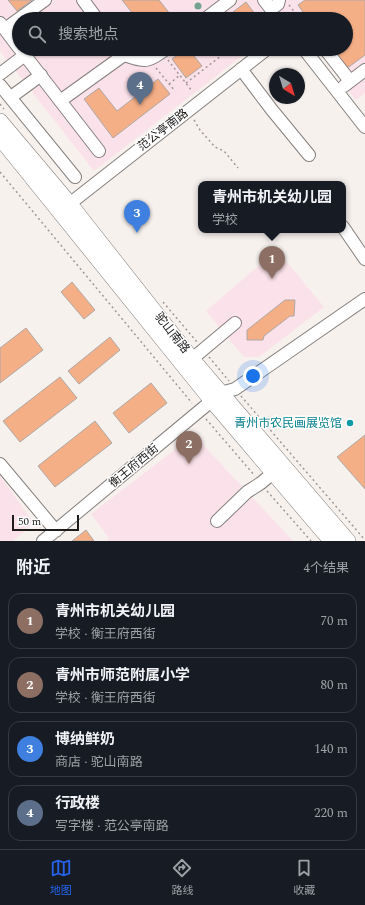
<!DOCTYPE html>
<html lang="zh">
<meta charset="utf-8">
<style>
body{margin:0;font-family:Spectral,"Noto Sans SC",serif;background:#242831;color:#f1f3f6}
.compass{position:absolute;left:269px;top:68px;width:36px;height:36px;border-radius:50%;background:#171b24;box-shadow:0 1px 3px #0004;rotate:142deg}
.scale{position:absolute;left:12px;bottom:10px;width:67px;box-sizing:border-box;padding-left:4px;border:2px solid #1e1c1b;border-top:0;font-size:11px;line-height:14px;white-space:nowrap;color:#1e1c1b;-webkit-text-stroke:3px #fff;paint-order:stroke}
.you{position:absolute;left:253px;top:376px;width:14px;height:14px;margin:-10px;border:3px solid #fff;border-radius:50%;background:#1a73e8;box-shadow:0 0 0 6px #1a73e833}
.badge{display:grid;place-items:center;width:26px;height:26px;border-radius:50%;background:#2563eb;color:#fff;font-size:13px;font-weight:700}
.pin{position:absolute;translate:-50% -33px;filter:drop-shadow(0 1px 2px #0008)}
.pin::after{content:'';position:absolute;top:21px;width:14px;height:12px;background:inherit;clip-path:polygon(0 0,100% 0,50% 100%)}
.popup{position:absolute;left:198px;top:181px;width:148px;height:52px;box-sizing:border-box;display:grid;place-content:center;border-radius:8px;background:#171b24;filter:drop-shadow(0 1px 3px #0005);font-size:13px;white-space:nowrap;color:#9ea1a6}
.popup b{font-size:15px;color:#f1f3f6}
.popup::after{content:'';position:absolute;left:50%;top:100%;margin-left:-8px;border:8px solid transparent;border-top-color:#171b24}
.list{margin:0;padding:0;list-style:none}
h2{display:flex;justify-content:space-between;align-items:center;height:52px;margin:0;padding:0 16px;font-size:17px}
h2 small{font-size:13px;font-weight:400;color:#9ea1a6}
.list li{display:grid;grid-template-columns:26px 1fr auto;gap:12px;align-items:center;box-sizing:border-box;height:56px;margin:0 8px 8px;padding:0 8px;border:1px solid #363941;border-radius:12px}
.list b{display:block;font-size:15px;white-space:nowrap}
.list p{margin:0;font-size:13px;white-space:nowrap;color:#9ea1a6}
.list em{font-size:13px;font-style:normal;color:#9ea1a6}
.icon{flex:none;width:22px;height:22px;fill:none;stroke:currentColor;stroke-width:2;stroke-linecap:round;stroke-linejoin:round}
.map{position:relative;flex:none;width:365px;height:541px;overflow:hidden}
.search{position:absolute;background:#171b24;box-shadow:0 1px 3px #0004;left:12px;right:12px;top:12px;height:44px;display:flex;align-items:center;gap:10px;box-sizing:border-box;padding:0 14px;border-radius:22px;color:#9ea1a6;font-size:15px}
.sheet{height:308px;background:#171b24}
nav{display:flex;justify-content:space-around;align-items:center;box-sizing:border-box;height:56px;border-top:1px solid #363941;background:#171b24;font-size:11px;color:#9ea1a6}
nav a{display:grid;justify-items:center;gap:2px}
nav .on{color:#2563eb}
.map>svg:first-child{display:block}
.education{fill:#fbe1e9}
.building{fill:#f5af87;stroke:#aea8a5}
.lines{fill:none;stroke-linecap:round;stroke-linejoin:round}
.minor-casing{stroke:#86817e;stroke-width:14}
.major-casing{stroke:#86817e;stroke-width:16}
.path{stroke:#9e9997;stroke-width:1.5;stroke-dasharray:2 3;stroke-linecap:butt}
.minor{stroke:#fff;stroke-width:12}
.major{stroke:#fff;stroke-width:15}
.tree{fill:#72a290}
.culture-dot{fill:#0f9aa8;stroke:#fff;stroke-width:1.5}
.labels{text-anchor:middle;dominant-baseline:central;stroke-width:3;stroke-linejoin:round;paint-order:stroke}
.street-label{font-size:12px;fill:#1e1c1b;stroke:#fff}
.culture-label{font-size:12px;fill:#0d838f;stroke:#fff;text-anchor:end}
</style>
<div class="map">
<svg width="365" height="541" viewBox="0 0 365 541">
<rect width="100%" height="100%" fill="#f7f1ee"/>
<path class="education" d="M0 0H365V93L356 100 316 49H346V19H293L291 18 290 19H19V49H251L94 171 0 51Z
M277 250 324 307 259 357H244L206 311Z
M194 435 293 541H106L109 538 91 514Z
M0 476 34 523 13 541H0Z"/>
<path class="building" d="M8 0H32L17 11Z
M122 0H159L174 19H137Z
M305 0H365V55L346 69 331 49H346V19H308L298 5Z
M246 2 258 18 257 19H224Z
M185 49H203L194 56 202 66 186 78 172 59Z
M158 79 170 94 113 138 84 99 99 88 117 111Z
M72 282 95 310 84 319 61 292Z
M285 300H295L294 316H290L264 336 263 340H247V330Z
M26 328 43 350 0 383V348Z
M110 337 120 350 79 384 68 371Z
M60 377 77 398 20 442 3 421Z
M151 383 167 403 129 433 113 413Z
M95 421 112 443 55 487 38 466Z
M365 435V489L337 457Z
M86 530 94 541H72Z"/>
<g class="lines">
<defs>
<path id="minor" d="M83 0 97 19
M264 0 271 9 278 4 279 0
M205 19 230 0
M0 23 19 48
M5 29 45 0
M20 49 99 151
M304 49 365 127
M325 49 350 81
M241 69 272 110 309 155
M0 74 25 55
M0 85 75 177
M344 86 365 70
M11 97 41 75
M60 101 124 55C147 62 146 63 166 49
M63 209 267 49
M343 227 365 259
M192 359 235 323
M0 464 56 531
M217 521 247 492 261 483 279 468
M43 541 221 393 235 389 365 299"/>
<path id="major" d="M0 121 70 204 192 359 348 541
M0 138 212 401 331 541"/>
</defs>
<use href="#minor" class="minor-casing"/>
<use href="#major" class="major-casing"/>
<path class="path" d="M289 5 300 19
M168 60 192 91
M156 68 175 91
M186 83 230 49
M169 84 180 75
M0 104 4 109
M194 120 200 130 215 147 224 151 238 168
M0 172 192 403
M163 302 197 342
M209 357 229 381
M241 396 365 540
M206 419 255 476
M267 491 311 541"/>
<use href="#minor" class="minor"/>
<use href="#major" class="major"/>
</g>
<circle class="tree" cx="198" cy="6" r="3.5"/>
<circle class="culture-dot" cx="350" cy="423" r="4"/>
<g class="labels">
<g class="street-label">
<text transform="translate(163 130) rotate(-38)">范公亭南路</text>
<text transform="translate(172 333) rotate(52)">驼山南路</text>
<text transform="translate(134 466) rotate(-40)">衡王府西街</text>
</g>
<g class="culture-label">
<text x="342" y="423">青州市农民画展览馆</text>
</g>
</g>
</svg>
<svg class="compass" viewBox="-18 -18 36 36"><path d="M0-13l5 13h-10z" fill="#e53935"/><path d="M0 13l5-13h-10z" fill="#9ea1a6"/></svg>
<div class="scale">50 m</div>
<div class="you"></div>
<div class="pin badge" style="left:272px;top:279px;background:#8d6e63">1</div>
<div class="popup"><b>青州市机关幼儿园</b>学校</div>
<div class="pin badge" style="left:189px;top:464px;background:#8d6e63">2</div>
<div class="pin badge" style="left:137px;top:233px;background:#3f7fe0">3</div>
<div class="pin badge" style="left:140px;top:105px;background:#5c6f8a">4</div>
<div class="search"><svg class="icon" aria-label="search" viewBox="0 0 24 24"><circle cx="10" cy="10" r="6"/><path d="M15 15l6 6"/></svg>搜索地点</div>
</div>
<section class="sheet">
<h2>附近<small>4个结果</small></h2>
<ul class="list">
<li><span class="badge" style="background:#8d6e63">1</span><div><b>青州市机关幼儿园</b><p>学校 · 衡王府西街</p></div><em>70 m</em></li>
<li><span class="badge" style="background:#8d6e63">2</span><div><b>青州市师范附属小学</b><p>学校 · 衡王府西街</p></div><em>80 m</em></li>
<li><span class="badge" style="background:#3f7fe0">3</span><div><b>博纳鲜奶</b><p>商店 · 驼山南路</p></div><em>140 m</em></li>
<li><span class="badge" style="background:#5c6f8a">4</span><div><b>行政楼</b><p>写字楼 · 范公亭南路</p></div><em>220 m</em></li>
</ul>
</section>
<nav>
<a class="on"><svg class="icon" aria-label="map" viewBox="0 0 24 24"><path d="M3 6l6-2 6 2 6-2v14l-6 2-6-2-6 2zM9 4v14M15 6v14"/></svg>地图</a>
<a><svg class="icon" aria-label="directions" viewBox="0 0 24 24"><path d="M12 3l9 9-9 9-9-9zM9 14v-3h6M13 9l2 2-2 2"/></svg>路线</a>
<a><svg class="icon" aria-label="saved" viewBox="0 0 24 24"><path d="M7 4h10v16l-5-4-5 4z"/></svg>收藏</a>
</nav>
